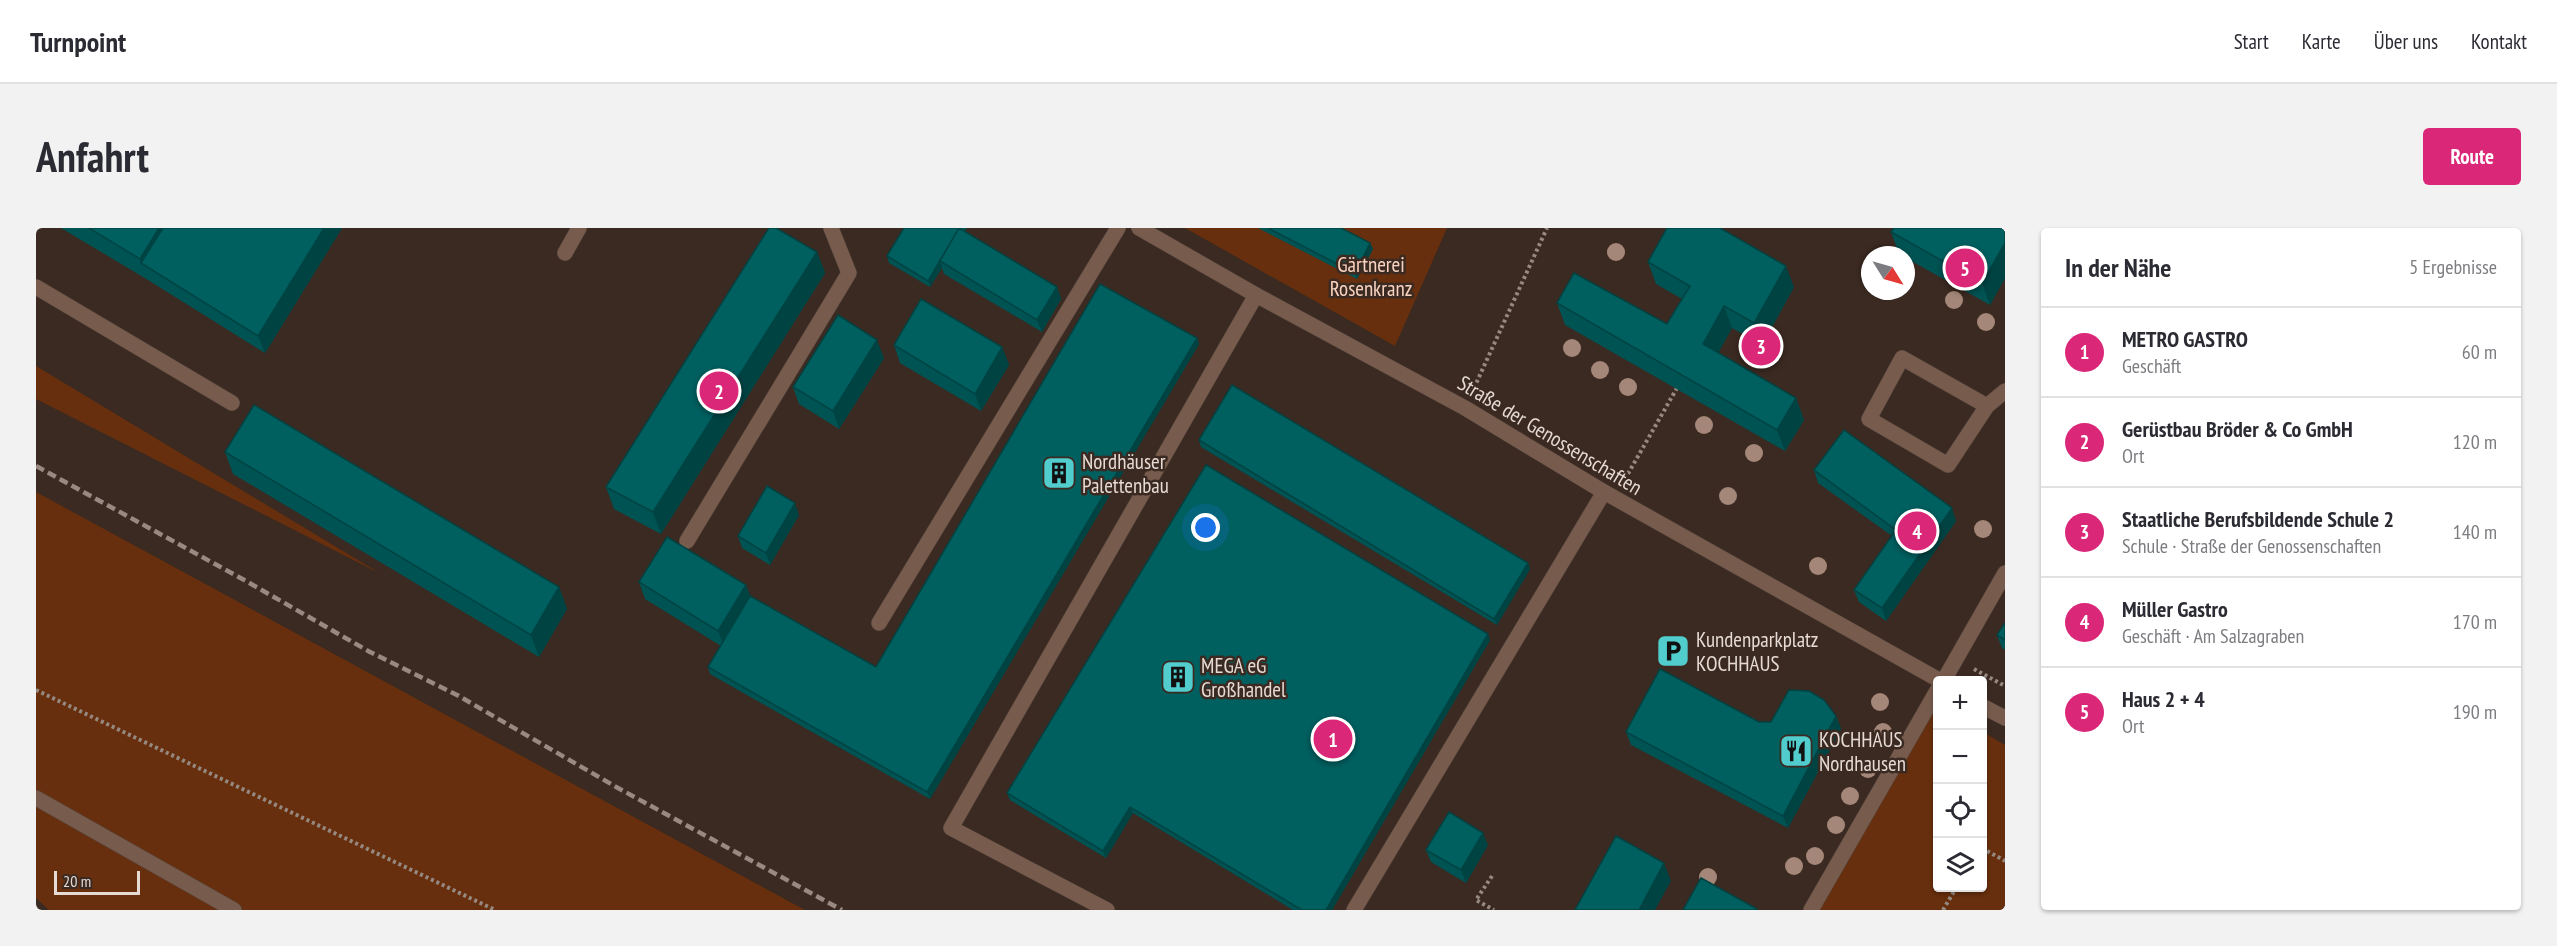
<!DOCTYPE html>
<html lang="de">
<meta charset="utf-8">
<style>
body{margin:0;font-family:"PT Sans Narrow",sans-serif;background:#f2f2f3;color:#2b2b33}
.controls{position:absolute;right:18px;bottom:18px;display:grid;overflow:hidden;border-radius:6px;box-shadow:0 2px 4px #0004}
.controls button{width:54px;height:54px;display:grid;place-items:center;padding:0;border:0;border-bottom:2px solid #e1e1e2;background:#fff;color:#2b2b33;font:30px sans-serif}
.compass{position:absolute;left:1825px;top:18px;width:54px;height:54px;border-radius:50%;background:#fff;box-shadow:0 2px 4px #0004;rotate:127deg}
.scale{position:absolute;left:18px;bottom:15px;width:86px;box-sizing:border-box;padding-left:6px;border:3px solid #e5dad4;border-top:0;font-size:16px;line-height:21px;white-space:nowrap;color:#e5dad4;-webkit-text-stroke:4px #3b2a21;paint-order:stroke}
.you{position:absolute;left:1170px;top:300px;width:21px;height:21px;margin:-15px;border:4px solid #fff;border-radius:50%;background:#1a73e8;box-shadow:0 0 0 9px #1a73e833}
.badge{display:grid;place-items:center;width:39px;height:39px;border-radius:50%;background:#db2777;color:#fff;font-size:20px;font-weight:700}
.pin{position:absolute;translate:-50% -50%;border:3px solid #fff;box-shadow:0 2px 6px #0006}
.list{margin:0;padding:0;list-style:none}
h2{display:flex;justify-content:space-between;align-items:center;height:78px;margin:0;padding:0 24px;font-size:26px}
h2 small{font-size:20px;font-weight:400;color:#7c7c81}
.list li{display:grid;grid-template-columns:39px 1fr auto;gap:18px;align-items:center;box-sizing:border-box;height:90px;padding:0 24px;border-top:2px solid #e1e1e2}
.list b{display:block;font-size:22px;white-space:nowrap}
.list p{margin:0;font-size:20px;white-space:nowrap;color:#7c7c81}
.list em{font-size:20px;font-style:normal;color:#7c7c81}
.icon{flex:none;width:33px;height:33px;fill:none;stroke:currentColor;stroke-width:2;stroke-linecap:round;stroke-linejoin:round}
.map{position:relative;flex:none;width:1969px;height:682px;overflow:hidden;border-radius:6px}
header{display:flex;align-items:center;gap:36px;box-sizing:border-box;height:84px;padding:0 30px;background:#fff;border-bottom:2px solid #e1e1e2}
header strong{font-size:28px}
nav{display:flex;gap:33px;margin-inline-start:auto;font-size:21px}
.intro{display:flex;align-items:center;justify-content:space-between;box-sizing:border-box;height:144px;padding:0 36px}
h1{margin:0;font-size:42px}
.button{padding:15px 27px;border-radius:6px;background:#db2777;color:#fff;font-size:21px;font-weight:700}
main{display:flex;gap:36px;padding:0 36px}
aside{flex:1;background:#fff;border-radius:6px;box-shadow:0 2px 4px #0004}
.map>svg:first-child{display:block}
.green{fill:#672f0d}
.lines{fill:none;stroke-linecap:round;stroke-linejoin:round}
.lane-casing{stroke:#56463e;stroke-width:16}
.street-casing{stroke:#56463e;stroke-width:16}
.path{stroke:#968981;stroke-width:4;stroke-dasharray:3 3;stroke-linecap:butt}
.lane{stroke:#775b4d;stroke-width:15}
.street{stroke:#775b4d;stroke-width:15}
.rail{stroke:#988a83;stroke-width:4.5;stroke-dasharray:9 4.5;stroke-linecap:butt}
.tree{fill:#a48778}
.wall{fill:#005353}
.shaded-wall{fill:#004343}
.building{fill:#006060;stroke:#004343;stroke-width:1.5}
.labels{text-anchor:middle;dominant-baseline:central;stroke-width:5;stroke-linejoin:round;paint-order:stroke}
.park-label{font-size:21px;fill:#f9d3c0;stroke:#3b2a21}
.street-label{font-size:21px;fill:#e5dad4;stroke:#3b2a21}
.poi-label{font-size:21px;fill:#e5dad4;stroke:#3b2a21;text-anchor:start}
</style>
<header>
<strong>Turnpoint</strong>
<nav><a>Start</a><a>Karte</a><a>Über uns</a><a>Kontakt</a></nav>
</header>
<div class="intro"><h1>Anfahrt</h1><a class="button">Route</a></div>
<main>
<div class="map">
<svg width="1969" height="682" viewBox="0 0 1969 682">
<rect width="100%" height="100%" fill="#3b2a21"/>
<path class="green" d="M1149 0H1411L1359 118Z
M0 138 345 346 0 171Z
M0 264 769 682H13L0 670Z
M1888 471 1901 479 1902 660H1946L1947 504 1969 517V682H1768Z"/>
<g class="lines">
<defs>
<path id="lane" d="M529 25 543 0
M0 59 196 175
M1951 178 1866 130 1833 191 1912 237 1951 178 1969 163
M651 313 813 45 795 0
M843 395 1082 0
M0 570 198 682
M1071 682 915 600 1220 67
M1318 682 1568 264"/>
<path id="street" d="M1103 0 1220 67 1429 180 1568 264 1903 452
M1908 452 1969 345
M1946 478 1969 490
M1775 682 1902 461"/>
</defs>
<use href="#lane" class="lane-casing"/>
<use href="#street" class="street-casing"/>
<path class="path" d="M1438 160 1511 0
M1589 251 1641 160
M1938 441 1969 458
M0 462 459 682
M1946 620 1969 633
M1456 648 1440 672 1458 682
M1907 682 1920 660"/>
<use href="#lane" class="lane"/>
<use href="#street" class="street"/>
<path class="rail" d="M0 238 210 353 334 424 421 467 582 560 806 682
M0 681 1 682"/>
</g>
<g class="tree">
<circle cx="1580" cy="24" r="9"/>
<circle cx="1918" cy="72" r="9"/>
<circle cx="1950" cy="94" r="9"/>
<circle cx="1536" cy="120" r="9"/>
<circle cx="1564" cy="142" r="9"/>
<circle cx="1592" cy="159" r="9"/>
<circle cx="1668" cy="197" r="9"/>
<circle cx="1718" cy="225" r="9"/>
<circle cx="1692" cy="268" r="9"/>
<circle cx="1947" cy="301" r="9"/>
<circle cx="1782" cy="338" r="9"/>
<circle cx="1844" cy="474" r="9"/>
<circle cx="1847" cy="504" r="9"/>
<circle cx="1832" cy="541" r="9"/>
<circle cx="1814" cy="568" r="9"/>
<circle cx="1800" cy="597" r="9"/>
<circle cx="1779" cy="628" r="9"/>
<circle cx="1758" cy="638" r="9"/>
<circle cx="1672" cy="649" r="9"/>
</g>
<path class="wall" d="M25 0H306L229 125 112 52Z
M868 0H931L928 4 1021 59 1025 71 1006 104 908 46 906 40 894 59 853 35 851 28Z
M1222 0H1305L1334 15 1337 21 1321 51Z
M1969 0V50L1954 77 1870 30V27H1865L1863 26 1855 4Z
M781 24 789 45 625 306 578 281 570 259Z
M1612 34 1758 59 1726 117 1696 100 1682 125 1760 170 1768 192 1749 223 1529 97 1521 75 1631 96 1646 71 1620 56Z
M1161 110 1163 116 894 571 674 446 672 439 685 418 609 371 603 354 714 368 840 439Z
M858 117 966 119 973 137 945 183 864 135Z
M848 130 803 201 763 176 757 159Z
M1163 212 1492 335 1494 341 1461 397 1165 219Z
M189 224 523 359 531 381 503 429 197 246Z
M1778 242 1920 293 1850 393 1823 374 1818 362 1856 308 1782 255Z
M763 287 734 337 706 320 702 308Z
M1969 395V422L1966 420 1961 407Z
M1454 412 1296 682H1257L1097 585 1070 630 974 572 971 565Z
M1800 488 1805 501 1752 600 1595 517 1590 504 1723 494H1735Z
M1452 617 1430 655 1395 634 1390 622Z"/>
<path class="shaded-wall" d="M123 0H145L105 35 104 31Z
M288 0H306L229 125 222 108Z
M1334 15 1337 21 1321 51 1319 45Z
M1969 15V50L1954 77 1946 55Z
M781 24 789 45 625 306 617 284Z
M904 34 906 40 894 59 892 53Z
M1750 38 1758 59 1726 117 1718 95Z
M1021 59 1025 71 1006 104 1001 92Z
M1688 78 1696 100 1675 138 1667 116Z
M1161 110 1163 116 894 571 891 564Z
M841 112 848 130 803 201 797 183Z
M966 119 973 137 945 183 939 166Z
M1760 170 1768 192 1749 223 1741 202Z
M759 275 763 287 734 337 730 325Z
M1916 280 1920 293 1850 393 1846 380Z
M1492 335 1494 341 1461 397 1458 391Z
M710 357 717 374 689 420 682 403Z
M523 359 531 381 503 429 495 407Z
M1452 406 1454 412 1296 682H1290Z
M1800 488 1805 501 1752 600 1747 588Z
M1094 579 1097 585 1070 630 1067 623Z
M1447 605 1452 617 1430 655 1425 642Z
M1628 635 1635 653 1619 682H1603Z"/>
<path class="building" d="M53 0H123L104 31Z
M127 0H288L222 108 105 35Z
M733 0H740L781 24 617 284 570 259Z
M868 0H924H923L892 53 851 28Z
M923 0 1021 59 1001 92 904 33Z
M1232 0H1305L1334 15 1319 45Z
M1631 0H1684L1750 38 1718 95 1688 78 1667 116 1760 170 1741 202 1521 75 1538 45 1631 96 1654 58 1612 34Z
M1858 0H1969V15L1946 55 1855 4Z
M1064 56 1161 110 891 564 672 439 714 368 840 439Z
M885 71 966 119 939 166 858 117Z
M802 87 841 112 797 183 757 159Z
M1196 157 1492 335 1458 391 1163 212Z
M218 177 523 359 495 407 189 224Z
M1808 202 1916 280 1846 380 1818 362 1860 302 1778 242Z
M1170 237 1452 406 1290 682H1266L1094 579 1067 623 971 565Z
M731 258 759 275 730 325 702 308Z
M631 309 710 357 682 403 603 354Z
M1969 395V412L1961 407Z
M1624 441 1723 494H1735L1753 462 1773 463 1788 472 1800 488 1747 588 1590 504Z
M1413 584 1447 605 1425 642 1390 622Z
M1580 608 1628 635 1603 682H1539Z
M1665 650 1721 681V682H1647Z"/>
<defs>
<symbol id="building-square" viewBox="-11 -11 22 22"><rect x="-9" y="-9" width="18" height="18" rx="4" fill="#52cdcd" stroke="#3b2a21"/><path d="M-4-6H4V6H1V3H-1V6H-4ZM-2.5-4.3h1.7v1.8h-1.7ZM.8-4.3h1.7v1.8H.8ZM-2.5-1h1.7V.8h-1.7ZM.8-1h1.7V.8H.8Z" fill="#111"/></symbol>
<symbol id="parking-square" viewBox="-11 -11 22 22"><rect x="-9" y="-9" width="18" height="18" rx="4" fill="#52cdcd" stroke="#3b2a21"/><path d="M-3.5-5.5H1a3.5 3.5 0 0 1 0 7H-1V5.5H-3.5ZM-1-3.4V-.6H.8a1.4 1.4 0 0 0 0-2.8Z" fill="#111"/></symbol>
<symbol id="restaurant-square" viewBox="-11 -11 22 22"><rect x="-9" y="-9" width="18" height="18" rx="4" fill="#52cdcd" stroke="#3b2a21"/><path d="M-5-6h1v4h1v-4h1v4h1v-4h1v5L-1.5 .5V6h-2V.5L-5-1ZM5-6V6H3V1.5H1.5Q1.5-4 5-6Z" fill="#111"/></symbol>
</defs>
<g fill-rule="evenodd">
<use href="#building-square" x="1004" y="226" width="38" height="38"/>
<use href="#parking-square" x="1618" y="404" width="38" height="38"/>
<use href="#building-square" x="1123" y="430" width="38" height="38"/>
<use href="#restaurant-square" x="1741" y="504" width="38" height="38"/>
</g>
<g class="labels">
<g class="park-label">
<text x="1335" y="36">Gärtnerei<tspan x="1335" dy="24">Rosenkranz</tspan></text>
</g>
<g class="street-label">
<text transform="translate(1514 207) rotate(31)">Straße der Genossenschaften</text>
</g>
<g class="poi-label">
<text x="1046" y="233">Nordhäuser<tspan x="1046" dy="24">Palettenbau</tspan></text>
<text x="1660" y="411">Kundenparkplatz<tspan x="1660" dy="24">KOCHHAUS</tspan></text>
<text x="1165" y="437">MEGA eG<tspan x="1165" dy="24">Großhandel</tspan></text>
<text x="1783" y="511">KOCHHAUS<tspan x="1783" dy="24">Nordhausen</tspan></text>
</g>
</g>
</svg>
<div class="controls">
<button>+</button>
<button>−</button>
<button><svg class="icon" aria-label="locate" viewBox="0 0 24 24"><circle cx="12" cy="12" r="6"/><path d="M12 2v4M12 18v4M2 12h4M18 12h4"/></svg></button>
<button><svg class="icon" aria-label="layers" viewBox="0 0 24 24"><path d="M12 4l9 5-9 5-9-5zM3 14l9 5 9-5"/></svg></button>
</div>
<svg class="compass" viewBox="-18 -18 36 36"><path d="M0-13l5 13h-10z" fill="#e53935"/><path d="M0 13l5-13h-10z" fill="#7c7c81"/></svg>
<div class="scale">20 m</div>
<div class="you"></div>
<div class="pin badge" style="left:1297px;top:511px">1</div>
<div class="pin badge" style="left:683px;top:163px">2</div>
<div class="pin badge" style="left:1725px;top:118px">3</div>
<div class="pin badge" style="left:1881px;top:303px">4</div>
<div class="pin badge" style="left:1929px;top:40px">5</div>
</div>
<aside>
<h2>In der Nähe<small>5 Ergebnisse</small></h2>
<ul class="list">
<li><span class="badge">1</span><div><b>METRO GASTRO</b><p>Geschäft</p></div><em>60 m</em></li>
<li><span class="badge">2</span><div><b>Gerüstbau Bröder &amp; Co GmbH</b><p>Ort</p></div><em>120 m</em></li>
<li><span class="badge">3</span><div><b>Staatliche Berufsbildende Schule 2</b><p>Schule · Straße der Genossenschaften</p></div><em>140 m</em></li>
<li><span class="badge">4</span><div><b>Müller Gastro</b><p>Geschäft · Am Salzagraben</p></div><em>170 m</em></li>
<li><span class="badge">5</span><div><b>Haus 2 + 4</b><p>Ort</p></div><em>190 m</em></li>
</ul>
</aside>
</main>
